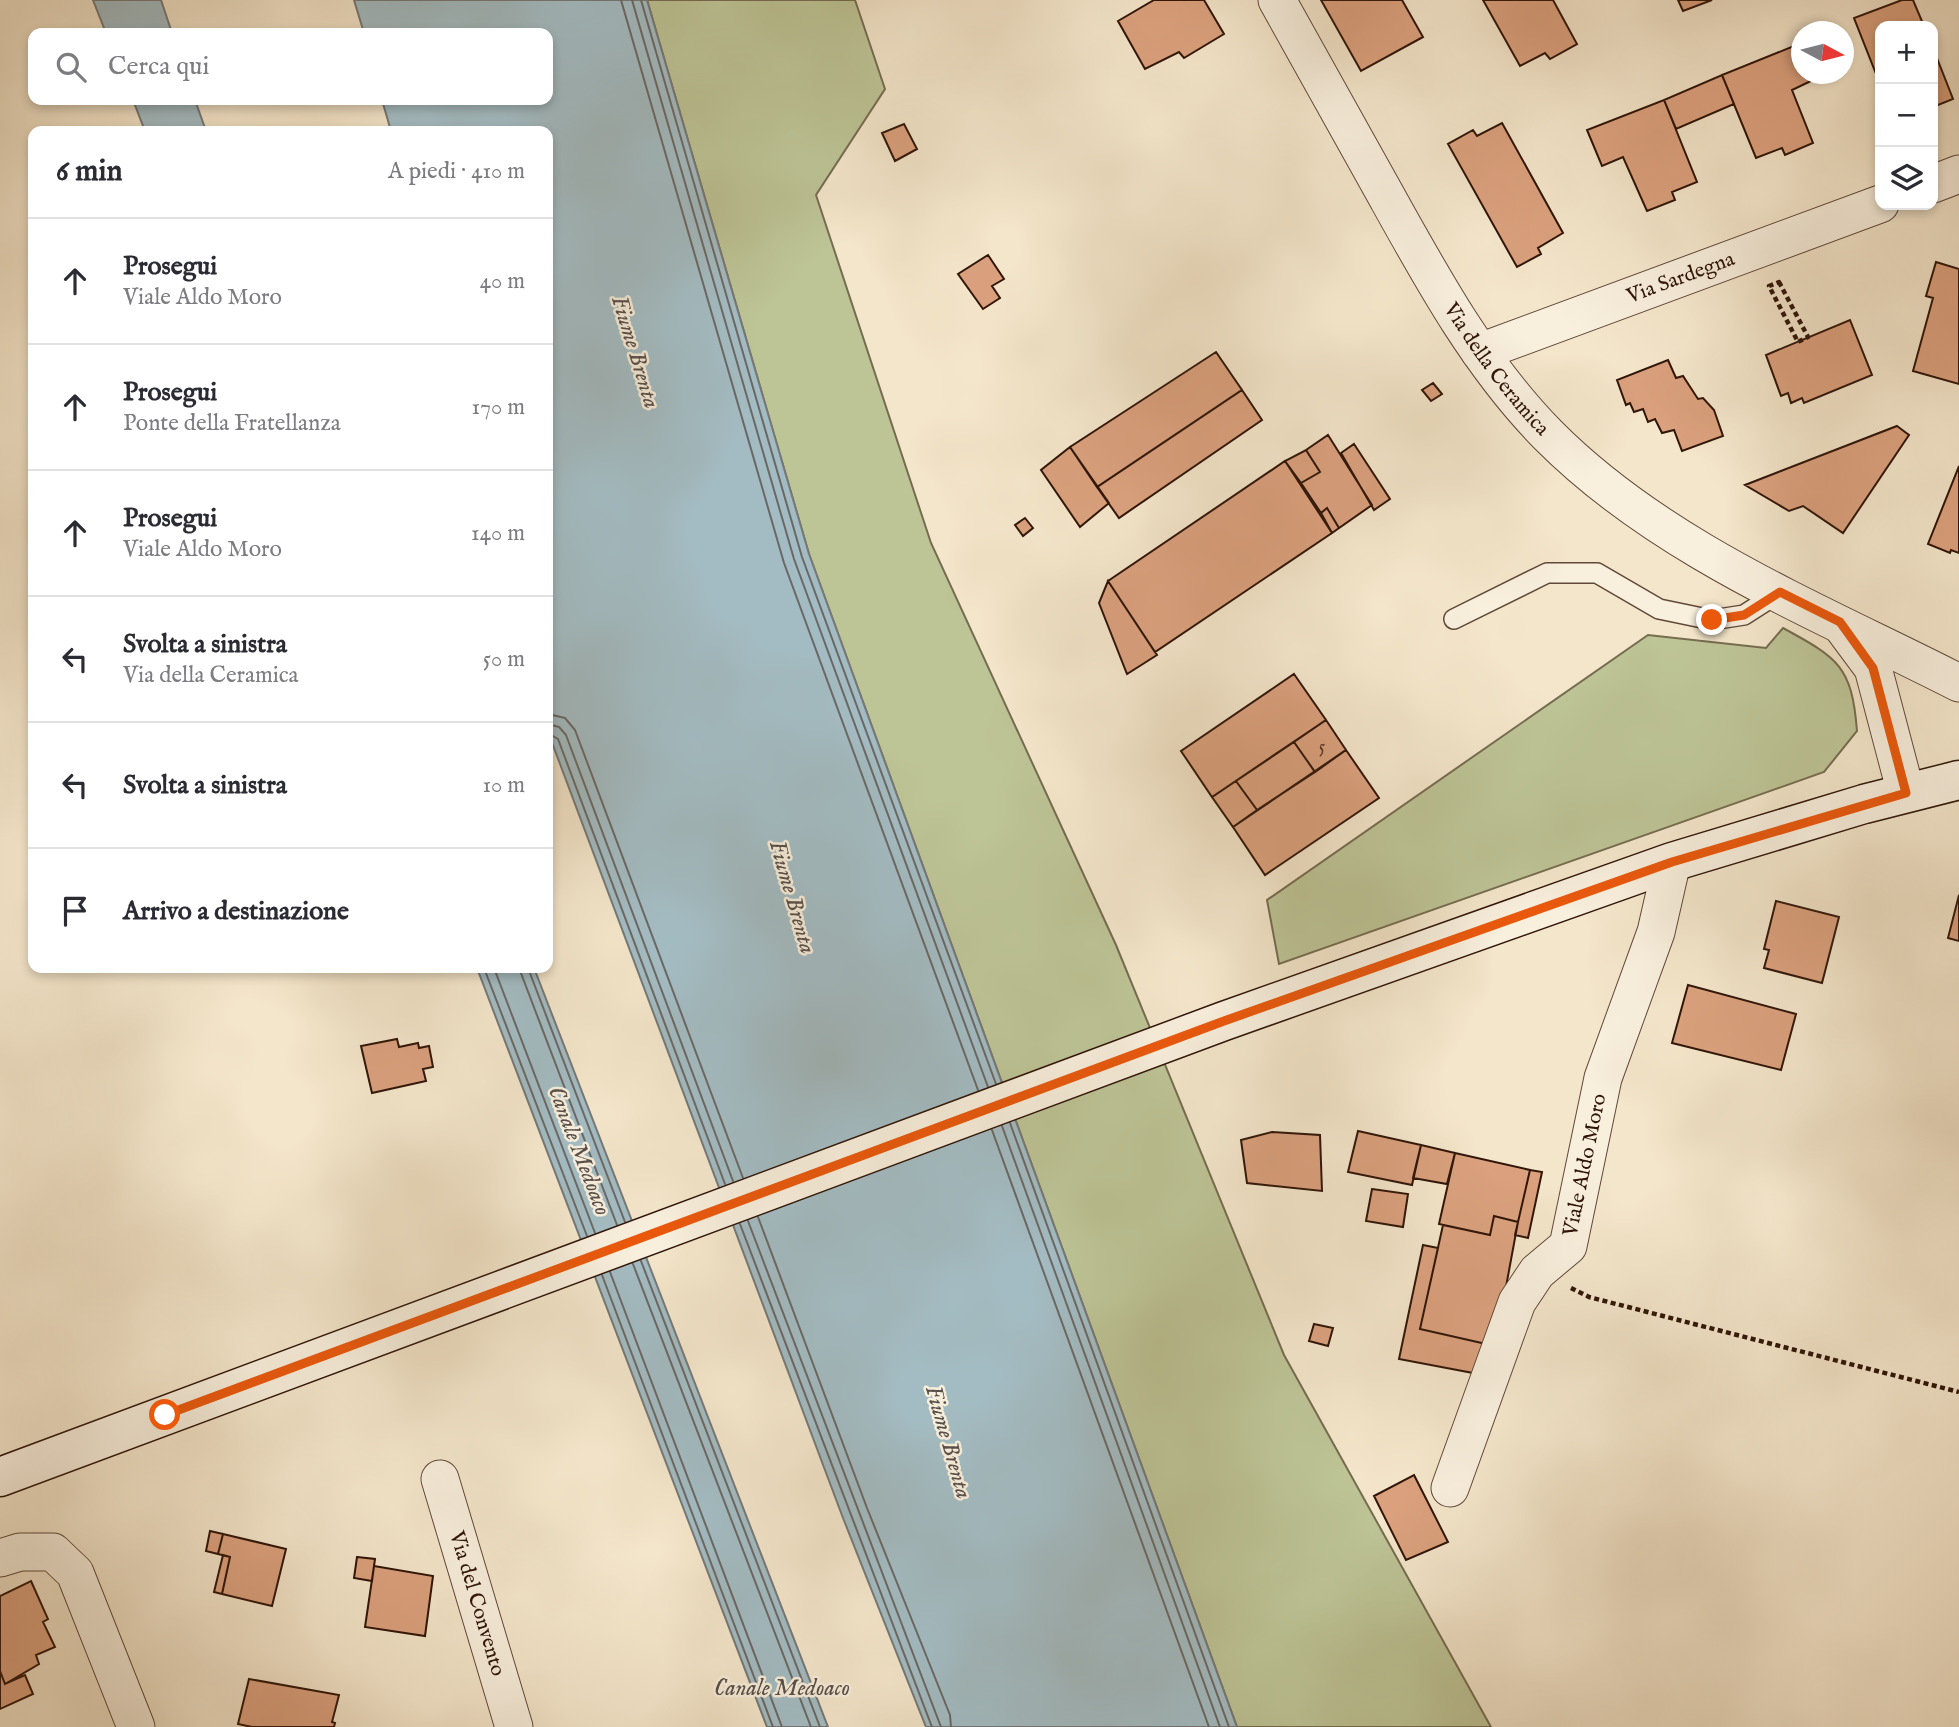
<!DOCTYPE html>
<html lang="it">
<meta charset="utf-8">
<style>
body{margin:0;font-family:"IM FELL English",serif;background:#f7f7f7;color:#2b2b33}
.controls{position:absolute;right:21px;top:21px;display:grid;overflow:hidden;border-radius:14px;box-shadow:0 4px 10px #0003}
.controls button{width:63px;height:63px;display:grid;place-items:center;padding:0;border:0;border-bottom:2px solid #e1e1e2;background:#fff;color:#2b2b33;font:35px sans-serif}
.compass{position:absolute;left:1791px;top:21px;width:63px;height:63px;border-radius:50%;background:#fff;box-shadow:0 4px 10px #0003;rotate:97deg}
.stop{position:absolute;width:21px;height:21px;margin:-16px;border:5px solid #ea580c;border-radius:50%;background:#fff}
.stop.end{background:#ea580c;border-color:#fff;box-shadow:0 2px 7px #0008}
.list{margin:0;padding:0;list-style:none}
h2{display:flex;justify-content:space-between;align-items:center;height:91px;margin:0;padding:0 28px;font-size:30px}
h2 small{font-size:23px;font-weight:400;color:#7c7c81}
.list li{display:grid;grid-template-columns:46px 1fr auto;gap:21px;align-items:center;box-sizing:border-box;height:126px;padding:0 28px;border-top:2px solid #e1e1e2}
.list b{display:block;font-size:26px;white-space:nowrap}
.list p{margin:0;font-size:23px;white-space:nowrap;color:#7c7c81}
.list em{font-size:23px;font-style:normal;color:#7c7c81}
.icon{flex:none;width:38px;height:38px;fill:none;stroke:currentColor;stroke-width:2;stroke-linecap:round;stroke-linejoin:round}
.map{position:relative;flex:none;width:1959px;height:1727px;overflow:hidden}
.search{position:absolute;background:#fff;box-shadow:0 4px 10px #0003;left:28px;top:28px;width:525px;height:77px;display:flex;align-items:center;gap:18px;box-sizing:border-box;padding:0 24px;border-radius:14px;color:#7c7c81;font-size:26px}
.panel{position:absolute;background:#fff;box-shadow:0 4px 10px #0003;left:28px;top:126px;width:525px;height:847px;border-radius:14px}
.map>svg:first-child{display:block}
.green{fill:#bdc496;stroke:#766c50;stroke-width:2}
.water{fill:#a3bcc3;stroke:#757979;stroke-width:2}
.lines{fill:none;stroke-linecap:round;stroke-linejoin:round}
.shore{stroke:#6a6866;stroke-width:2}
.building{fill:#dba17e;stroke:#301509;stroke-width:2}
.service-casing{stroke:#61493a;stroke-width:22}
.minor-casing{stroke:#61493a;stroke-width:39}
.secondary-casing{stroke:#301509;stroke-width:41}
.path{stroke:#301509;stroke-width:4.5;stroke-dasharray:5 3.5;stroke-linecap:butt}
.service{stroke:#f8efdd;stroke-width:19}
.minor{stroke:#f8efdd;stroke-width:37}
.secondary{stroke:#f8efdd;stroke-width:38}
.route{stroke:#ea580c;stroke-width:9}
.labels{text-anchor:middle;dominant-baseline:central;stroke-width:5;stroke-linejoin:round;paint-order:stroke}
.number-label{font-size:18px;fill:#5b3826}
.street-label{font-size:21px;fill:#301509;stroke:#f8efdd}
.water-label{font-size:23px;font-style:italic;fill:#584f4a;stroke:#f8efdd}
</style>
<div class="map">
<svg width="1959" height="1727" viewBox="0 0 1959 1727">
<rect width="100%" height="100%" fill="#f4e6cb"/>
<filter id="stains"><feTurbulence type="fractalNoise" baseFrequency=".00286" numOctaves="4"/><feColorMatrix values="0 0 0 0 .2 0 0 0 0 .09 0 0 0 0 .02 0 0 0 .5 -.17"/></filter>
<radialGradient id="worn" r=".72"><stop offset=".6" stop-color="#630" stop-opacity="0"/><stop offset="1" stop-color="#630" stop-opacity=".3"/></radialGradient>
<path class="green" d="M647 0H855L885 89 816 195 931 543 1116 945 1284 1355 1491 1727H1237L809 554Z
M1783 628C1838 658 1852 666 1857 731L1824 772 1279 964 1267 900 1648 635 1766 648Z"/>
<path class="water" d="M93 0H161L172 33H106Z
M354 0H647L809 554 1237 1727H926L843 1518 548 732V131H391L382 100H548V33H364Z
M133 100H195L206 131H145Z
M477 968H534L828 1727H767Z"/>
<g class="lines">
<path class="shore" d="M621 0 784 563 978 1090
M632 0 794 559 988 1087
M641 0 802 557 996 1084
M548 714 565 718 575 730 743 1178
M548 724 559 727 566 735 733 1181
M548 733 558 739 725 1184
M484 968 587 1236
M494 968 595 1233
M519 968 617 1225
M528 968 625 1222
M1010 1123 1229 1727
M1002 1126 1220 1727
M992 1130 1209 1727
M758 1217 867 1508 950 1715 951 1727
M748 1221 941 1727
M740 1224 932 1727
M641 1261 820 1727
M633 1264 811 1727
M610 1272 782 1727
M602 1275 773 1727"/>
</g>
<path class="building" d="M1154 0H1204L1224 34 1184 58 1179 52 1145 69 1118 21Z
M1321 0H1402L1423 37 1361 71Z
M1483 0H1553L1577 44 1550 59 1545 53 1520 66Z
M1678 0H1712L1683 11Z
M1902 0H1913L1924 26H1880V84L1854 18Z
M1799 44 1801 74H1810L1813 80 1792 90 1813 143 1785 155 1782 148 1756 158 1722 75Z
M1933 48 1953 99 1933 107Z
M1722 75 1734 104 1676 129 1664 100Z
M1664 100 1697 182 1672 192 1675 200 1647 211 1623 157 1602 166 1587 130Z
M1502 123 1563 233 1538 248 1541 254 1517 267 1448 144 1473 130 1477 136Z
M904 124 917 149 895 161 882 133Z
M988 255 1004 279 992 286 1000 298 983 309 958 274Z
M1936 262 1959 269V384L1913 371 1933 298 1926 296Z
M1850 320 1872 375 1804 403 1802 398 1791 403 1788 393 1781 396 1766 355Z
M1216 352 1242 390 1097 487 1070 447Z
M1668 360 1676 378 1683 376 1698 399 1703 398 1714 410 1723 436 1682 451 1674 430 1662 433 1655 419 1648 422 1643 409 1634 412 1630 403 1626 405 1617 380Z
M1433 383 1442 394 1431 401 1422 390Z
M1242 390 1262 420 1119 518 1097 487Z
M1897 426 1909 435 1843 533 1803 506 1789 511 1745 485Z
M1328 435 1372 505 1339 528 1327 508 1321 513 1301 483 1320 472 1306 450Z
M1354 444 1390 499 1374 510 1341 453Z
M1070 447 1109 503 1080 527 1041 470Z
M1306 450 1320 472 1301 483 1285 461Z
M1285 461 1332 533 1155 652 1108 581Z
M1959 466V553L1951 550 1950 553 1928 544Z
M1327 508 1339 528 1332 533 1321 513Z
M1025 518 1033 528 1023 536 1015 525Z
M1108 581 1157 655 1127 674 1099 603Z
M1294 674 1326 720 1212 797 1181 751Z
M1326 720 1346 750 1315 772 1294 742Z
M1294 742 1315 772 1257 810 1236 781Z
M1346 750 1379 798 1265 875 1233 827Z
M1236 781 1257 810 1233 827 1212 797Z
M1959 895V941L1948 938Z
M1776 901 1839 917 1822 983 1764 968 1769 950 1764 949Z
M1688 985 1796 1014 1781 1070 1672 1043Z
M397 1039 399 1047 418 1043 419 1048 429 1046 433 1067 423 1069 426 1081 372 1093 361 1046Z
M1358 1131 1421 1145 1412 1185 1348 1172Z
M1272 1132 1320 1135 1322 1191 1247 1183 1241 1140Z
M1421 1145 1455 1153 1447 1184 1413 1178Z
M1455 1153 1530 1170 1518 1222 1494 1216 1490 1235 1439 1224Z
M1530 1170 1542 1172 1528 1238 1515 1235Z
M1372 1189 1408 1194 1403 1227 1366 1221Z
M1494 1216 1518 1222 1495 1346 1420 1329 1443 1225 1490 1235Z
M1423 1245 1438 1248 1420 1329 1495 1346 1489 1376 1399 1359Z
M1314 1324 1333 1328 1328 1346 1309 1341Z
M1414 1475 1448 1542 1406 1560 1374 1496Z
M210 1531 223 1534 218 1554 206 1551Z
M223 1534 286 1549 272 1606 222 1594 230 1557 218 1554Z
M223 1555 230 1557 222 1594 214 1592Z
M357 1557 375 1559 372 1581 354 1578Z
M374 1566 433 1576 425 1636 365 1627Z
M31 1581 48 1619 43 1622 55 1647 36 1655 39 1664 5 1684 0 1671V1596Z
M0 1671 5 1684 25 1675 33 1694 0 1709Z
M249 1679 339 1695 332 1722 335 1723 334 1727H252L238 1724Z"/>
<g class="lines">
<defs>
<path id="service" d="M1454 619 1547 573H1597L1659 609 1712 620 1744 615 1780 592"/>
<g id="minor">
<path id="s1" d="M1277 0C1314 66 1351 133 1388 199 1434 282 1481 367 1548 435 1661 549 1818 611 1959 683"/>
<path d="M1933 184 1959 174"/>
<path id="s2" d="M1480 352 1880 204"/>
<path d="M1844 629 1873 668 1906 793"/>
<path id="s3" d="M440 1479 514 1727"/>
<path id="s4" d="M1450 1488 1517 1302 1537 1272 1568 1246 1603 1078 1656 932 1672 862"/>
<path d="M0 1558 20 1552H53L75 1573 136 1727"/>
</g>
<path id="secondary" d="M0 1477 1224 1021 1672 862 1864 804 1959 780"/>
</defs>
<use href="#service" class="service-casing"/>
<use href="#minor" class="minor-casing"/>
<use href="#secondary" class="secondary-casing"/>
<path class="path" d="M1779 282 1808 337 1798 342 1769 286Z
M1571 1288 1589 1297 1959 1392"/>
<use href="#service" class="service"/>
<use href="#minor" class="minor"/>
<use href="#secondary" class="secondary"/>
</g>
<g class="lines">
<path class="route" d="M165 1415 1224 1021 1672 862 1906 793 1873 668 1840 622 1780 592 1744 615 1712 620"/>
</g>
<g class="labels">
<g class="number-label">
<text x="1322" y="747">5</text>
</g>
<g class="street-label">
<text stroke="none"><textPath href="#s2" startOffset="214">Via Sardegna</textPath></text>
<text stroke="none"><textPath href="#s1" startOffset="430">Via della Ceramica</textPath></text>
<text stroke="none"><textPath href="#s4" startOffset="357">Viale Aldo Moro</textPath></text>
<text stroke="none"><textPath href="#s3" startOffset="130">Via del Convento</textPath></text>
</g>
<g class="water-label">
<text transform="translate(635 352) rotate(73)">Fiume Brenta</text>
<text transform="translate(792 897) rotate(74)">Fiume Brenta</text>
<text transform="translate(579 1151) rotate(69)">Canale Medoaco</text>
<text transform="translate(948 1442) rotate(74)">Fiume Brenta</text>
<text x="782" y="1688">Canale Medoaco</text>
</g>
</g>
<rect width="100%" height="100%" filter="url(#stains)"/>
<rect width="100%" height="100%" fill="url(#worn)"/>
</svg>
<div class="controls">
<button>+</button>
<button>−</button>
<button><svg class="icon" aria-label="layers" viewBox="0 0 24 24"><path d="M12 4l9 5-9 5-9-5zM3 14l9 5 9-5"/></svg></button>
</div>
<svg class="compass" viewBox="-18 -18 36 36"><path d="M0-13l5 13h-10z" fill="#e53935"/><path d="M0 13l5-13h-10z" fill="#7c7c81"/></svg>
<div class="stop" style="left:165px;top:1415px"></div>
<div class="stop end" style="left:1712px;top:620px"></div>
<div class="search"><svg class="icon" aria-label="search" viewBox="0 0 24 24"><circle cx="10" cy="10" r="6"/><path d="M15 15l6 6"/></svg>Cerca qui</div>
<section class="panel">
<h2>6 min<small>A piedi · 410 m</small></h2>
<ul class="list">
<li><svg class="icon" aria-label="ahead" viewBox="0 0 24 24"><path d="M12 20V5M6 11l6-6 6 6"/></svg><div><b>Prosegui</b><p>Viale Aldo Moro</p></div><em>40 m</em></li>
<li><svg class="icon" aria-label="ahead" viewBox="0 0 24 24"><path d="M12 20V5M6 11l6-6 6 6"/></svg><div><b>Prosegui</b><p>Ponte della Fratellanza</p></div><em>170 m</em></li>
<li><svg class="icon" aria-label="ahead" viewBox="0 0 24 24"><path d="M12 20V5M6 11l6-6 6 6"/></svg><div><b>Prosegui</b><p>Viale Aldo Moro</p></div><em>140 m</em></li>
<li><svg class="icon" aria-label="left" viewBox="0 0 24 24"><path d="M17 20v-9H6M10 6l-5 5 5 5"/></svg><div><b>Svolta a sinistra</b><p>Via della Ceramica</p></div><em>50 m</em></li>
<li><svg class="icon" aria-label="left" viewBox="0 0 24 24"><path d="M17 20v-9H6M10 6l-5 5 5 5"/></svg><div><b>Svolta a sinistra</b></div><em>10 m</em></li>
<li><svg class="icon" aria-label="arrive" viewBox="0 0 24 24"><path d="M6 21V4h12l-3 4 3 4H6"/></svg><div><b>Arrivo a destinazione</b></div></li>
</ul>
</section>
</div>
